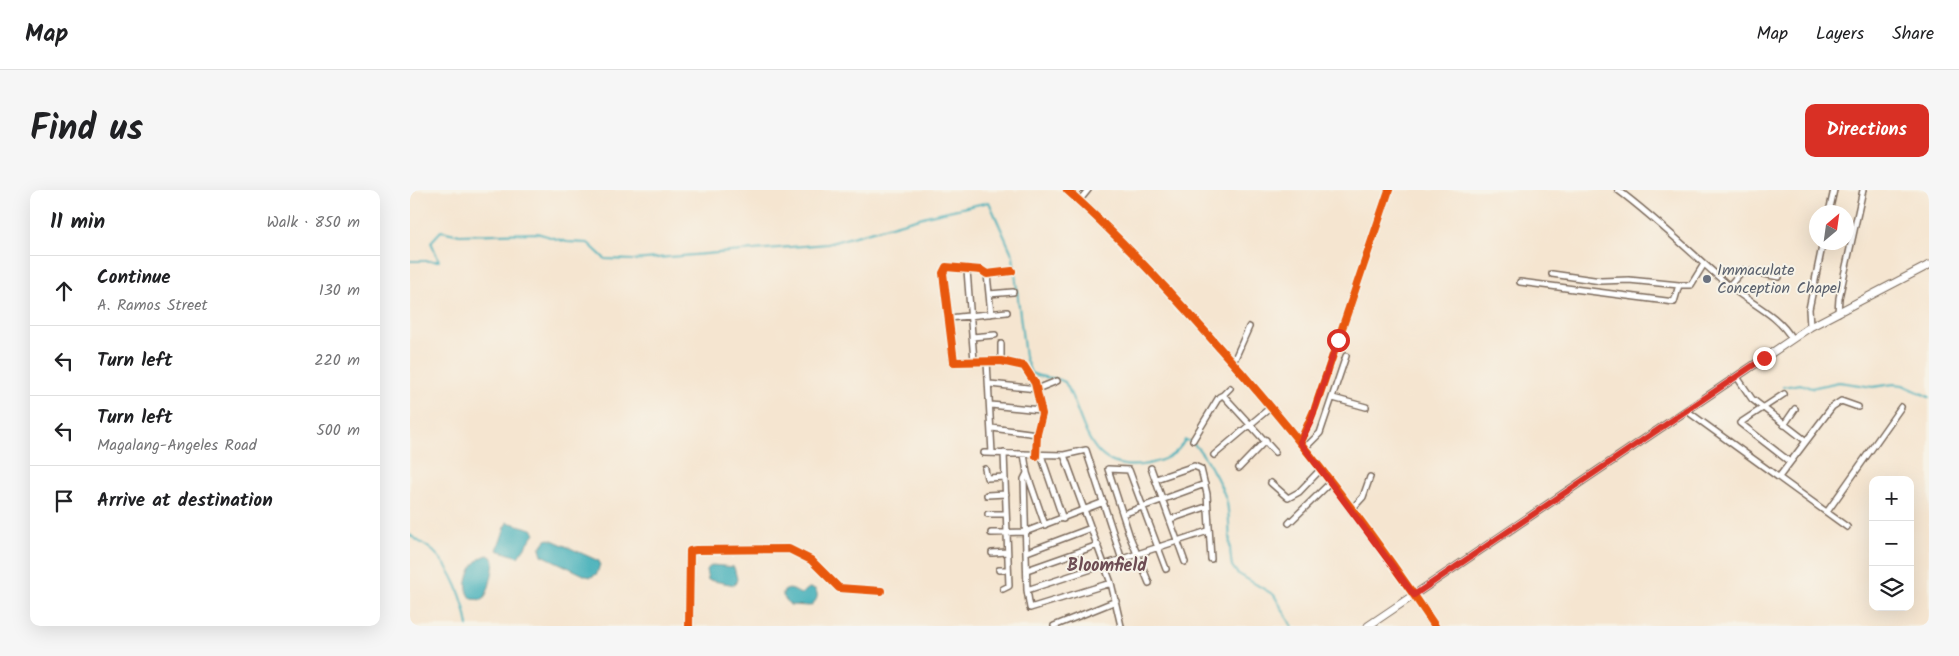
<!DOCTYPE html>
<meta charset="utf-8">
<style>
body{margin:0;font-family:Kalam,sans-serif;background:#f6f6f6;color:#202124}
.controls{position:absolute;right:15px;bottom:15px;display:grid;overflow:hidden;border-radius:10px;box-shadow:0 5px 20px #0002}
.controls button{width:45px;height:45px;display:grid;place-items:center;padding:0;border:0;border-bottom:1px solid #e0e0e0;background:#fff;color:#202124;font:25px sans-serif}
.compass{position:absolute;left:1399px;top:15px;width:45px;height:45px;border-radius:50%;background:#fff;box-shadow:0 5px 20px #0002;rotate:29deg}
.stop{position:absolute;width:15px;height:15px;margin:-11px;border:4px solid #d93025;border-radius:50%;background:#fff}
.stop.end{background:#d93025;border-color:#fff;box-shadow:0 1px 5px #0008}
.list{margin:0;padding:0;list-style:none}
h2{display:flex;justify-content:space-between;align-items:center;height:65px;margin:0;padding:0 20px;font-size:21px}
h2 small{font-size:16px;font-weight:400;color:#757577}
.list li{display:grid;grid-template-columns:32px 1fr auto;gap:15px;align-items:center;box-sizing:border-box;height:70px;padding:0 20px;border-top:1px solid #e0e0e0}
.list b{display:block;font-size:19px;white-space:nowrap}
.list p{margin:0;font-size:16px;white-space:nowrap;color:#757577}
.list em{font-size:16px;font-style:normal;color:#757577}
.icon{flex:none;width:28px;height:28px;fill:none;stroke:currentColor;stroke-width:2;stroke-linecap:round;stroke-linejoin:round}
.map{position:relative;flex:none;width:1519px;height:436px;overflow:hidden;border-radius:10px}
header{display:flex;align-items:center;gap:30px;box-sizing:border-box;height:70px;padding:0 25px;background:#fff;border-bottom:1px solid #e0e0e0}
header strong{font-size:24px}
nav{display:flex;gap:28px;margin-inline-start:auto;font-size:18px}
.intro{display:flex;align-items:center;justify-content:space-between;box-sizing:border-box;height:120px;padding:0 30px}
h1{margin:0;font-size:35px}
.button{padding:12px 22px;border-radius:10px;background:#d93025;color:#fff;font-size:18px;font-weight:700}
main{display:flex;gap:30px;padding:0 30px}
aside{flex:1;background:#fff;border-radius:10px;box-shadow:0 5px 20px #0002}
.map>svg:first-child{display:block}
.water{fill:#3cadb8;stroke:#3c6c6b}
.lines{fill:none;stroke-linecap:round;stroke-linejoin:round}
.stream{stroke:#3cadb8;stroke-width:2}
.minor-casing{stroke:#7c6b5c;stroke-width:8}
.tertiary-casing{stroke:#7c6b5c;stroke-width:9}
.secondary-casing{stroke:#7c6b5c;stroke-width:9}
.minor{stroke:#fff;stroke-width:5}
.tertiary{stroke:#fff;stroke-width:6}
.secondary{stroke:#fff;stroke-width:7}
.cycleway-casing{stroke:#f7f3e8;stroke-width:11}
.cycleway{stroke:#e8590c;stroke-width:8}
.route{stroke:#d93025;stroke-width:6}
.worship-dot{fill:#6b7280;stroke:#f7f3e8;stroke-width:2}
.labels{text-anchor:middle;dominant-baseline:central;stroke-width:4;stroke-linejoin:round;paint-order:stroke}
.worship-label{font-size:16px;fill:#5b616d;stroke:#f7f3e8;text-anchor:start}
.neighbourhood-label{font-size:18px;font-weight:bold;fill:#6e4d54;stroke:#f7f3e8}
</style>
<header>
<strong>Map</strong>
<nav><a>Map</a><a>Layers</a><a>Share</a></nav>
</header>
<div class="intro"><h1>Find us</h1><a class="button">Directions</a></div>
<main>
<aside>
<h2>11 min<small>Walk · 850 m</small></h2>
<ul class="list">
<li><svg class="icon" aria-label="ahead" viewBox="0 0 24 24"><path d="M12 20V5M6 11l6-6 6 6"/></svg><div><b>Continue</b><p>A. Ramos Street</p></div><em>130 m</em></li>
<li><svg class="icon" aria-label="left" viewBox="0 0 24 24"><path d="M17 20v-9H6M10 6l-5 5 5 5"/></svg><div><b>Turn left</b></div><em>220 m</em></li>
<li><svg class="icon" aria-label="left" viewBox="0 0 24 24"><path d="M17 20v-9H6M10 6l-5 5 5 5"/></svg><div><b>Turn left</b><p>Magalang-Angeles Road</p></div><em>500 m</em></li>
<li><svg class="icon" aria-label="arrive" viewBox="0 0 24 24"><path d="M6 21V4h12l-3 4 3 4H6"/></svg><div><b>Arrive at destination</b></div></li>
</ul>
</aside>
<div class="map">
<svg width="1519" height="436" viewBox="0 0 1519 436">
<rect width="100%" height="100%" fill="#f7f3e8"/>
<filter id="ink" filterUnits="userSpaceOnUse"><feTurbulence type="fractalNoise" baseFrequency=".02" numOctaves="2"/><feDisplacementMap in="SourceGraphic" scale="10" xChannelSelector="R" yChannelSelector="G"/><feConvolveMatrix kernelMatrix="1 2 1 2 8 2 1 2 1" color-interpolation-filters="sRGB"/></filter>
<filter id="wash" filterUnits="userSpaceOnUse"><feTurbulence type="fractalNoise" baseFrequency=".0096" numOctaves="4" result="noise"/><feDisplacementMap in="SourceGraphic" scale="20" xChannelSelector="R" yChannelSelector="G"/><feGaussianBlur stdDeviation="1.12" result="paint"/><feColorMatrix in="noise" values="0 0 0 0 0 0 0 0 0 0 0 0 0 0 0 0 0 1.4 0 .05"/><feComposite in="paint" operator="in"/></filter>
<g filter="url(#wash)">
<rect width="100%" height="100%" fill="#f5e5d0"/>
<path class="water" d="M97 332 122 339 125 343 108 367 87 360Z
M140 349 189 371 190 374 187 384 181 387 176 386 132 365 130 358 136 350Z
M78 365 83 368C86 374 78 405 73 410L62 409C49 396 62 368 78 365Z
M302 375 324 377 327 389 325 395 298 390 296 380Z
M399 398 405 399C410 406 406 412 400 416L380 415 373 406V402C380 396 384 401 391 404Z"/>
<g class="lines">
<path class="stream" d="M0 71H29L21 52 31 41 50 45 127 43 157 52 178 53 195 69 223 70 417 54 520 25 579 12 603 66 615 167 621 183C632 189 644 186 655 192 676 230 676 286 738 274 755 270 766 266 775 250 789 249 815 301 817 313 821 334 818 356 822 376L827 383 864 405 882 436
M1373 197 1390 194 1401 198 1429 192 1463 197 1484 194 1493 195 1519 207
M0 345C7 351 16 355 23 361 43 379 54 410 58 436"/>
</g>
</g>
<g filter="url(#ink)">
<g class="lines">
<defs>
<path id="minor" d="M1208 0C1247 29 1281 63 1318 95 1339 113 1368 124 1382 149
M669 11 678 0
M1419 22 1424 0
M557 80 564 171
M602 81 577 84 571 80 536 77 533 83 544 172 591 171 614 176 625 193 632 224 627 244 626 266
M577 84 581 124
M1142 84 1191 91 1219 90 1269 95
M1110 92 1264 112 1269 95H1281L1294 74
M1319 96 1333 80 1369 87
M579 104 603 102
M1428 123 1429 108 1453 0
M539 128 597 122
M1400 137 1399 119 1413 52
M562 147 585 145
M577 171 582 263
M591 171V154
M823 173 839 137
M1327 187 1342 209 1396 251
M580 194 627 199 647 191
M1374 204 1330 233 1380 272
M813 205 820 198
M923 208 956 217
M581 215 630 220
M1277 221 1437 337
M1374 235 1385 219
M582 238 627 244
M783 250 809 207 813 205 865 262
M890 252 905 218 979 0
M895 258 910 243 936 166
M574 263 654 265 676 260 712 370
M614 264 617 283 635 335
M631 265 653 329
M654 265 701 393 711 436
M804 265 861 217
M741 278 775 372
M829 278 856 250
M575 279 577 288 595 287
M617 283 614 289 617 400 620 418 701 393
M1369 287 1422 217 1431 211 1448 217
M746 289 784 276 791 279 797 304 801 369
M861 293 878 308 889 302 911 279
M577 305 596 304
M941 320 953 307 960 287
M1417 322 1491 217
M578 324H595
M713 324 795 294
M761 329 796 317
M879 333 921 292
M581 343 615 342 694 312
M617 362 681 338
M582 363 597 362
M589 380H598
M617 380 688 355
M739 393 720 347 698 279 719 280 756 379
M593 399 599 396 594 263
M617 400 798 341
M279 436 280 361 286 360 379 359 401 370 429 398 471 401
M644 436 706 411"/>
<path id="tertiary" d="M657 0C708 45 754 95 799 146 881 237 957 334 1025 436"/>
<path id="secondary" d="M958 436 1400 137 1519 75"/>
</defs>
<use href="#minor" class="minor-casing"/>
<use href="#tertiary" class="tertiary-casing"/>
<use href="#secondary" class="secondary-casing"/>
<use href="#minor" class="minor"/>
<use href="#tertiary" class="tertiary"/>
<use href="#secondary" class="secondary"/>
<defs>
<path id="cycleway" d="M657 0C708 45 754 95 799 146 881 237 957 334 1025 436
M602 81 577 84 571 80 536 77 533 83 544 172 591 171 614 176 625 193 632 224 627 244 626 266
M890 252 905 218 979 0
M279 436 280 361 286 360 379 359 401 370 429 398 471 401"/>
</defs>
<use href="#cycleway" class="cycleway-casing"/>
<use href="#cycleway" class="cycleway"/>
</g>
</g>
<g class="lines" filter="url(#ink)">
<path class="route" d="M928 150 900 233 890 252 1004 405 1354 168"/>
</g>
<circle class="worship-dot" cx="1297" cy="89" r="5"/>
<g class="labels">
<g class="worship-label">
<text x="1307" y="80">Immaculate<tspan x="1307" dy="18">Conception Chapel</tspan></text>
</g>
<g class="neighbourhood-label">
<text x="697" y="376">Bloomfield</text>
</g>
</g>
</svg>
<div class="controls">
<button>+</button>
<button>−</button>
<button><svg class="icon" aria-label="layers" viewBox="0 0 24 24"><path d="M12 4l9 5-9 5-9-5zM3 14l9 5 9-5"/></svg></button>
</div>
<svg class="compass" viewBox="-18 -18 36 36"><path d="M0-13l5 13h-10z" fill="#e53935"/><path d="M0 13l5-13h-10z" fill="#757577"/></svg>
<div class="stop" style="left:928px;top:150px"></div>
<div class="stop end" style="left:1354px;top:168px"></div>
</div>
</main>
